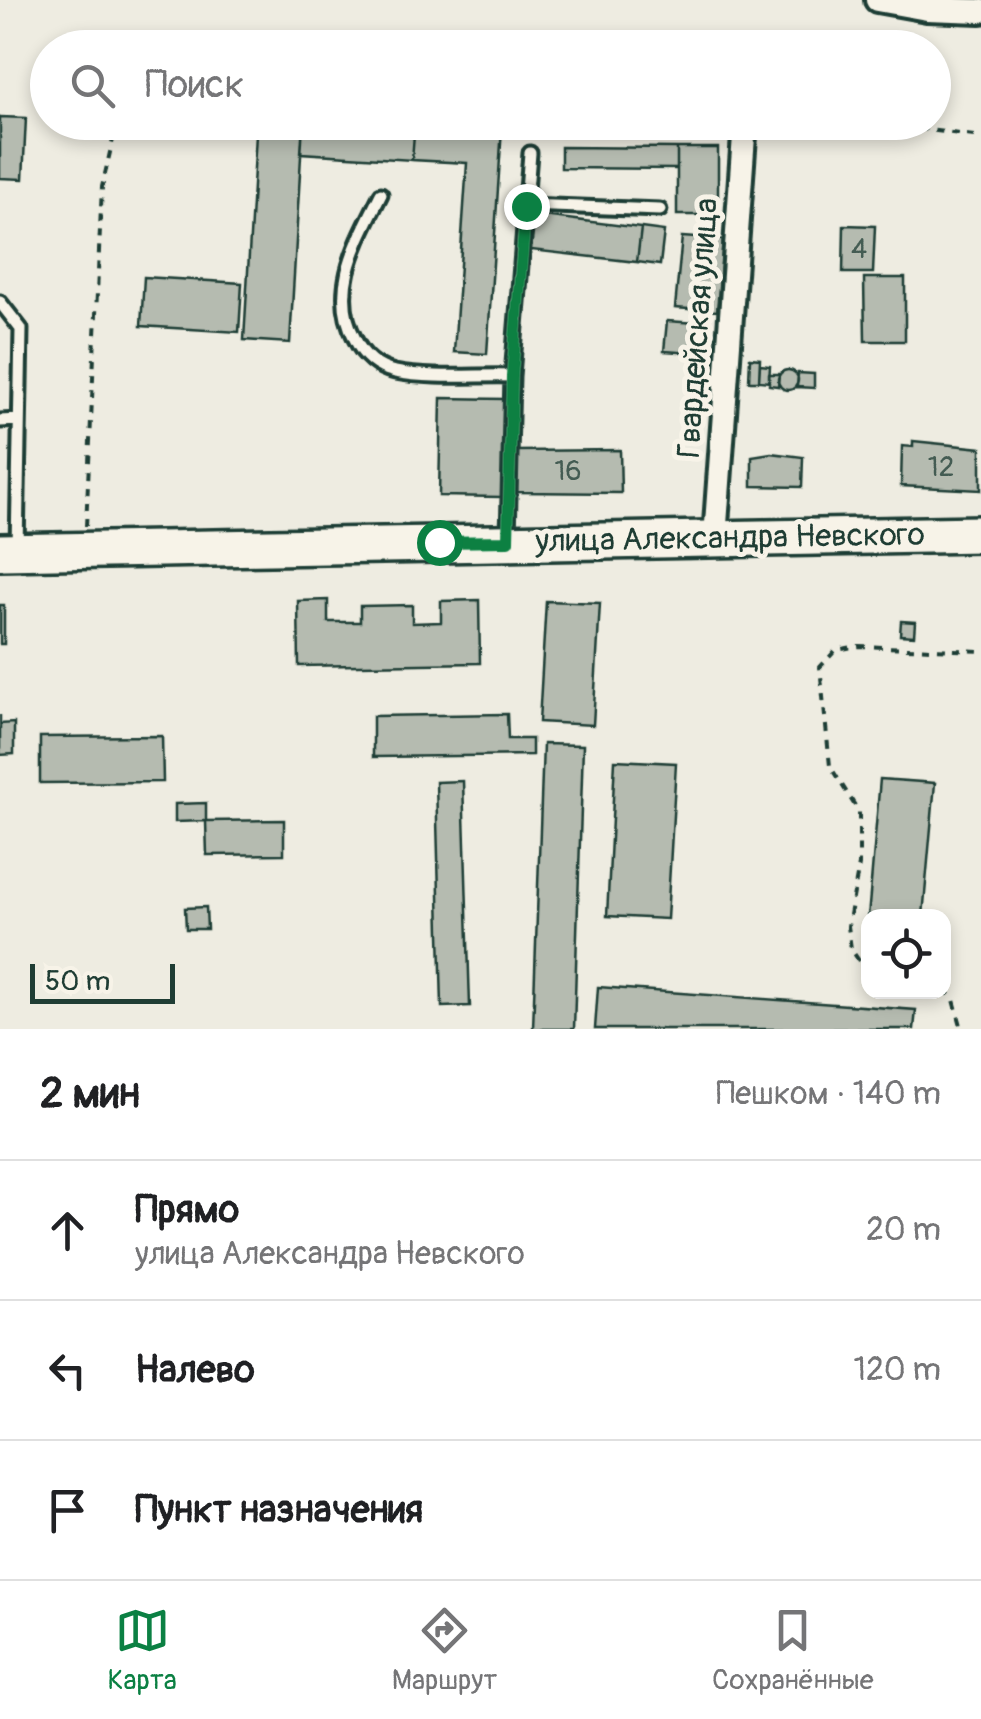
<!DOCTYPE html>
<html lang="ru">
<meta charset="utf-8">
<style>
body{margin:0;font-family:Pangolin,sans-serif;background:#f2f2f2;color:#202124}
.controls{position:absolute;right:30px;bottom:30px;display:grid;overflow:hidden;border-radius:20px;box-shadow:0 5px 15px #0003}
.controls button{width:90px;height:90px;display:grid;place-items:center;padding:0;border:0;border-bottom:2px solid #e0e0e0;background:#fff;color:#202124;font:50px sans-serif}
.scale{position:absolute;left:30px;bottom:25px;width:145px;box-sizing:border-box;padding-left:10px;border:5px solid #1f3d34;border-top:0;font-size:28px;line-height:35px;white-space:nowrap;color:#1f3d34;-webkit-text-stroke:8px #f7f3e8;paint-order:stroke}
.stop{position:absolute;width:30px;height:30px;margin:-22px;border:8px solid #0b8043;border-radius:50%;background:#fff}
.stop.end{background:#0b8043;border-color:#fff;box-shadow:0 2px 10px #0008}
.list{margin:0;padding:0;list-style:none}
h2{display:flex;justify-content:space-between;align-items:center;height:130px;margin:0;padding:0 40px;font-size:42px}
h2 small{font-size:32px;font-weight:400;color:#757577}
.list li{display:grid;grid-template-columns:65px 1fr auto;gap:30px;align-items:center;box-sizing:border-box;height:140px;padding:0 40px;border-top:2px solid #e0e0e0}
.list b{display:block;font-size:38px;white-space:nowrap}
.list p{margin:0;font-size:32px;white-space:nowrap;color:#757577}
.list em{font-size:32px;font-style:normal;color:#757577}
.icon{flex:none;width:55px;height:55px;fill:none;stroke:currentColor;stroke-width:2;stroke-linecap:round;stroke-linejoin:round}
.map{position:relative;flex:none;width:981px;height:1029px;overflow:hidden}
.search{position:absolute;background:#fff;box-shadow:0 5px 15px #0003;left:30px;right:30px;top:30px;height:110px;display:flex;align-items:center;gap:25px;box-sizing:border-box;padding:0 35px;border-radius:55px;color:#757577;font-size:38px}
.sheet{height:550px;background:#fff}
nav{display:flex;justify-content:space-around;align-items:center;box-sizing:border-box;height:140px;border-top:2px solid #e0e0e0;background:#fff;font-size:28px;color:#757577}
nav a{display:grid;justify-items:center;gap:5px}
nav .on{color:#0b8043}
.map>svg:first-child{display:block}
.building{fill:#b5bbb0;stroke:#1f3d34;stroke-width:2.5}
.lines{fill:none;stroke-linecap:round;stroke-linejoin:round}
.service-casing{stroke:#1f3d34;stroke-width:19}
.minor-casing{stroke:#1f3d34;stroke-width:30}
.primary-casing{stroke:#1f3d34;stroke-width:42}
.path{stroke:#1f3d34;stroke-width:4;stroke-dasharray:8 8;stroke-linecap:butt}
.service{stroke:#f7f3e8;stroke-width:11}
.minor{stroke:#f7f3e8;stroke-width:22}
.primary{stroke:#f7f3e8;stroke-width:35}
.route{stroke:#0b8043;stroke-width:12}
.labels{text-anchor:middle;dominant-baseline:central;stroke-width:10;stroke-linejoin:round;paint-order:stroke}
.number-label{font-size:28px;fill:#445c53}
.street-label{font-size:32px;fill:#1f3d34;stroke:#f7f3e8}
</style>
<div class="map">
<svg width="981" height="1029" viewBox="0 0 981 1029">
<rect width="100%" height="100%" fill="#eeece1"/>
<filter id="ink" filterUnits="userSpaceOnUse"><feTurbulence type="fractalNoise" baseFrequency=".01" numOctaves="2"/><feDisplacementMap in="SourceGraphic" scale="20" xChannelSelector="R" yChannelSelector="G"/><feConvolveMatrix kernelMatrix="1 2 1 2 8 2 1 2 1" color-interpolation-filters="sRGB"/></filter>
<g filter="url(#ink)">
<path class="building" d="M0 117 26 118 23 179 0 178Z
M158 122H303L290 343 244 340 256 134 158 128Z
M303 122H415L412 160 301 153Z
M415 122H465V127L487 128V122H539L538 130 502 128 487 354 454 352 467 163 412 160Z
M561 147 677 148V169L561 168Z
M677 148H718V215H677Z
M535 215 641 228 637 262 531 250Z
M844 225 875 226 873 273H843Z
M641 228 664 231 660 265 637 262Z
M682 237 723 240 717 311 675 308Z
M144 277 242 283 239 332 141 326Z
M864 278H905V341H865Z
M667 321 696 323 694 353 664 351Z
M750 358 760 359 759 381H749Z
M760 365 770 366 769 382 759 381Z
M778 380a10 10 0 1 1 20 0a10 10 0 1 1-20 0Z
M798 373 814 374V388L797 387Z
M769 374H779L778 386 769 385Z
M441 398 504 399 502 497 439 496Z
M913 441 981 448V490L901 486 902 446 913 447Z
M620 450 621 493 516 492 515 451Z
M771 453 803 457 802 487 752 486V456Z
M328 600V622H360V606L412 605V623L441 622V601L479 600 480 663 299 666 298 601Z
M546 601 600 603 593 725 539 722Z
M0 605H4V644H0Z
M901 621 915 622 914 636 900 635Z
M507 714 508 739H532V755L373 757V716Z
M0 715V724L14 723V754L0 755Z
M162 736 163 782 40 783V737Z
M543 744 583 745 574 1029H533Z
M615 760 676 763 667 919 607 916Z
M880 779 935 783 923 916H868V929H867Z
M463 781 470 1006 442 1007 436 782Z
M206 803V821L175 822V804Z
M284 820V854L207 855 206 821Z
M206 907 207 929H186L185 908Z
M598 987 916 1010 914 1029H595Z"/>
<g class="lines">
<defs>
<path id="service" d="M381 194C359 239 328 289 355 339 363 356 377 368 395 372 432 379 475 375 512 376
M526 205 660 210
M0 302 21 329 17 548
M0 421 19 420
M508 537 512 376 530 153"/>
<path id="minor" d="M877 0 927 9 981 11
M715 538 745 122"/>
<path id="primary" d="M0 552 981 534"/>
</defs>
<use href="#service" class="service-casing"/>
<use href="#minor" class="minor-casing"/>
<use href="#primary" class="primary-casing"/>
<path class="path" d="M871 122 981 137
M86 526 102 187 117 122
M868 974 851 949 848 926 859 865V812L830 766 820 667 836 650 859 646 981 651
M944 989 954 1000 962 1029"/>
<use href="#service" class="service"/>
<use href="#minor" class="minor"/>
<use href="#primary" class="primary"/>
</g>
</g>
<g class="lines" filter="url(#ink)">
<path class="route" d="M439 542 508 541 512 376 526 206"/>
</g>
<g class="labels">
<g class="number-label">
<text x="859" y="249">4</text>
<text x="941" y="467">12</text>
<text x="568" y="471">16</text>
</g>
<g class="street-label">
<text transform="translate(698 328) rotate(-86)">Гвардейская улица</text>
<text transform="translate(730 538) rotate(-1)">улица Александра Невского</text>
</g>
</g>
</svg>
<div class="controls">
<button><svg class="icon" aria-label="locate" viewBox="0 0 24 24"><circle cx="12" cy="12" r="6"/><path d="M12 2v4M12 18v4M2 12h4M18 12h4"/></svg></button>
</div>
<div class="scale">50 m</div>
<div class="stop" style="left:439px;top:542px"></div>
<div class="stop end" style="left:526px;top:206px"></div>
<div class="search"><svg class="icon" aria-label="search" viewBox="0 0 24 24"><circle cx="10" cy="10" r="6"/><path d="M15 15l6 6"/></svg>Поиск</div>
</div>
<section class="sheet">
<h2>2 мин<small>Пешком · 140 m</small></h2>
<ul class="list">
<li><svg class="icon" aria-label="ahead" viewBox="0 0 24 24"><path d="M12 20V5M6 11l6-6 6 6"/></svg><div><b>Прямо</b><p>улица Александра Невского</p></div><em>20 m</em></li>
<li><svg class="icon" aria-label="left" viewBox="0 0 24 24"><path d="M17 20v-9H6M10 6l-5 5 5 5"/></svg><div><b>Налево</b></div><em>120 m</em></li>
<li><svg class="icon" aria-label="arrive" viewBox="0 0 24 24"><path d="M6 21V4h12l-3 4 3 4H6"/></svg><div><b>Пункт назначения</b></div></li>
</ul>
</section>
<nav>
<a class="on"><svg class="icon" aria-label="map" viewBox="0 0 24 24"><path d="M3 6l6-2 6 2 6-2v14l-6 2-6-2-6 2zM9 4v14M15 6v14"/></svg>Карта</a>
<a><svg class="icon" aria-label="directions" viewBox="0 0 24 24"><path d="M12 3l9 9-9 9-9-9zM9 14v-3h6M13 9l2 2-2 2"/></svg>Маршрут</a>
<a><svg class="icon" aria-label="saved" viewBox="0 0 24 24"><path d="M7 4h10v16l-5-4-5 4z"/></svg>Сохранённые</a>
</nav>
